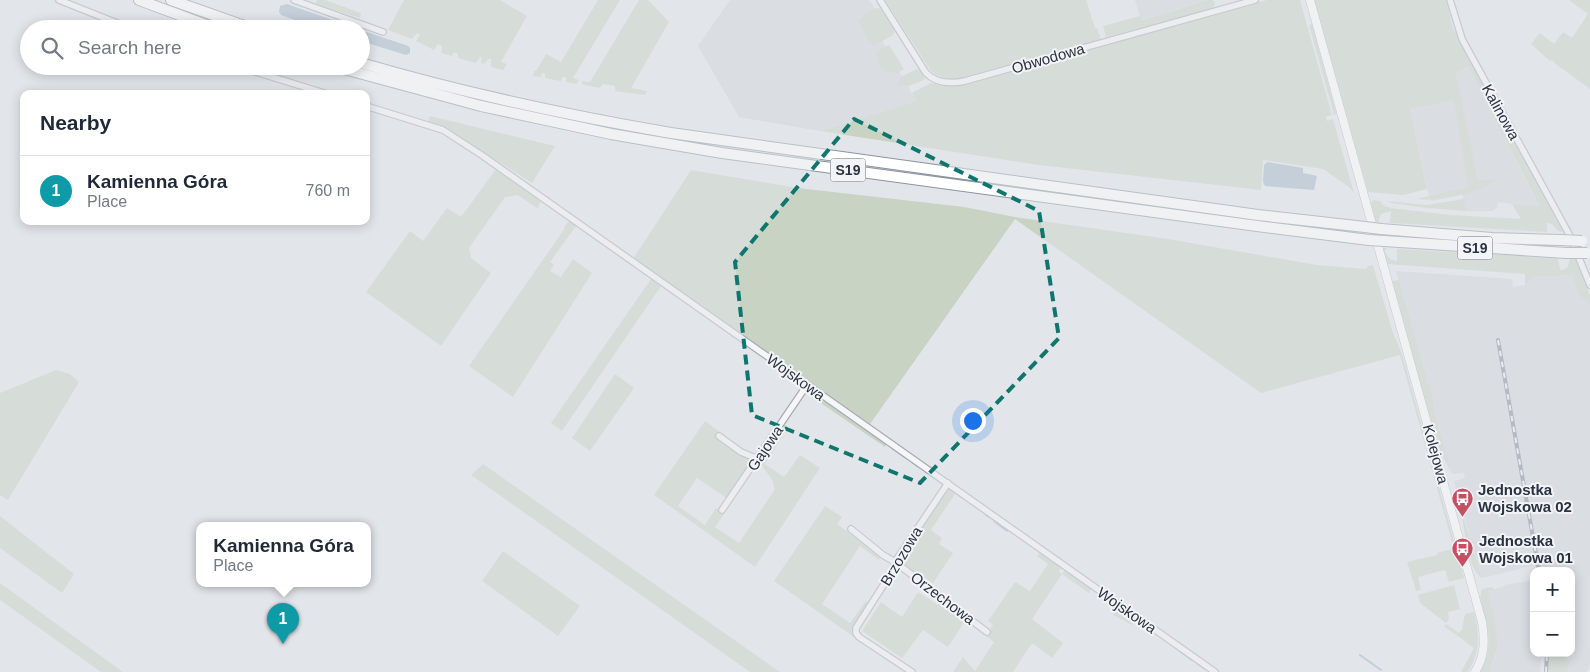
<!DOCTYPE html>
<meta charset="utf-8">
<style>
body{margin:0;font-family:Arial,sans-serif;background:#f2f2f3;color:#1f2937}
.controls{position:absolute;right:15px;bottom:15px;display:grid;overflow:hidden;border-radius:10px;box-shadow:0 2px 12px #0003}
.controls button{width:45px;height:45px;display:grid;place-items:center;padding:0;border:0;border-bottom:1px solid #e0e1e3;background:#fff;color:#1f2937;font:25px sans-serif}
.you{position:absolute;left:972px;top:420px;width:18px;height:18px;margin:-12px;border:4px solid #fff;border-radius:50%;background:#1a73e8;box-shadow:0 0 0 8px #1a73e833}
.badge{display:grid;place-items:center;width:32px;height:32px;border-radius:50%;background:#0b8043;color:#fff;font-size:16px;font-weight:700}
.pin{position:absolute;translate:-50% -41px;filter:drop-shadow(0 1px 2px #0008)}
.pin::after{content:'';position:absolute;top:26px;width:18px;height:15px;background:inherit;clip-path:polygon(0 0,100% 0,50% 100%)}
.popup{position:absolute;left:196px;top:522px;width:175px;height:65px;box-sizing:border-box;display:grid;place-content:center;border-radius:10px;background:#fff;filter:drop-shadow(0 1px 4px #0005);font-size:16px;white-space:nowrap;color:#747a83}
.popup b{font-size:19px;color:#1f2937}
.popup::after{content:'';position:absolute;left:50%;top:100%;margin-left:-10px;border:10px solid transparent;border-top-color:#fff}
.list{margin:0;padding:0;list-style:none}
h2{display:flex;justify-content:space-between;align-items:center;height:65px;margin:0;padding:0 20px;font-size:21px}
h2 small{font-size:16px;font-weight:400;color:#747a83}
.list li{display:grid;grid-template-columns:32px 1fr auto;gap:15px;align-items:center;box-sizing:border-box;height:70px;padding:0 20px;border-top:1px solid #e0e1e3}
.list b{display:block;font-size:19px;white-space:nowrap}
.list p{margin:0;font-size:16px;white-space:nowrap;color:#747a83}
.list em{font-size:16px;font-style:normal;color:#747a83}
.icon{flex:none;width:28px;height:28px;fill:none;stroke:currentColor;stroke-width:2;stroke-linecap:round;stroke-linejoin:round}
.map{position:relative;flex:none;width:1590px;height:672px;overflow:hidden}
.search{position:absolute;background:#fff;box-shadow:0 2px 12px #0003;left:20px;top:20px;width:350px;height:55px;display:flex;align-items:center;gap:12px;box-sizing:border-box;padding:0 18px;border-radius:28px;color:#747a83;font-size:19px}
.panel{position:absolute;background:#fff;box-shadow:0 2px 12px #0003;left:20px;top:90px;width:350px;height:135px;border-radius:10px}
.map>svg:first-child{display:block}
.built{fill:#d0d4db}
.green{fill:#c8d3c4}
.water{fill:#a0b3c7}
.lines{fill:none;stroke-linecap:round;stroke-linejoin:round}
.stream{stroke:#a0b3c7;stroke-width:2}
.street-casing{stroke:#a7acb4;stroke-width:8}
.secondary-casing{stroke:#a7acb4;stroke-width:9}
.highway-casing{stroke:#8a939f;stroke-width:12}
.street{stroke:#f5f6f8;stroke-width:5.5}
.secondary{stroke:#fff;stroke-width:8}
.highway{stroke:#fff;stroke-width:10}
.rail-casing{stroke:#7d8592;stroke-width:4}
.rail{stroke:#f2f4f7;stroke-width:2;stroke-dasharray:5.5;stroke-linecap:butt}
.highway-bridge-casing{stroke:#8a939f;stroke-width:12;stroke-linecap:butt}
.highway-bridge{stroke:#fff;stroke-width:10}
.marked{fill:none;stroke:#0f766e;stroke-width:4;stroke-dasharray:10 6;stroke-linejoin:round}
.labels{text-anchor:middle;dominant-baseline:central;stroke-width:4;stroke-linejoin:round;paint-order:stroke}
.shield{fill:#f2f4f7;stroke:#676d77;stroke-width:1}
.shield-label{font-size:14px;font-weight:bold;fill:#2b3340}
.street-label{font-size:15px;fill:#2b3340;stroke:#f2f4f7}
.poi-label{font-size:15px;font-weight:bold;fill:#2b3340;stroke:#f2f4f7;text-anchor:start}
</style>
<div class="map">
<svg width="1590" height="672" viewBox="0 0 1590 672">
<rect width="100%" height="100%" fill="#e2e5ea"/>
<path class="built" d="M730 0H869L874 8 871 20 916 101 820 131 739 117 698 46Z
M1135 0H1208L1141 20Z
M1468 66 1539 207 1498 202 1497 208 1492 211H1467L1462 194 1432 201 1429 196 1410 109Z
M1396 271 1512 279 1513 287 1525 285 1535 277 1572 275 1578 295 1590 305V665L1586 672H1567L1570 662 1567 661 1566 653H1571V571H1536L1535 565 1482 578 1454 481 1465 478 1464 473 1452 474 1437 421 1432 396Z
M1534 580V653H1541L1540 672H1490L1496 655 1488 591 1505 586V585Z"/>
<path class="green" d="M317 0H325L361 13 360 18 316 4Z
M404 0H500L527 16 501 62 507 64 503 70 491 67V59H488L486 62 483 64 481 63 482 57H480L476 63 458 58V54L454 52 452 56 441 53 442 46 438 44 434 50 416 41 420 35 417 33 412 39 388 30Z
M598 0H620L573 78 579 80 576 84 566 82V77H563L561 81H560L545 78V73H542L541 77 533 76 534 71H536L546 54 561 62Z
M639 0H648L669 22 631 88 647 91 645 95 615 91V86L603 84 600 88 583 85 582 81 590 82Z
M885 0H1086L1095 28H1097L1101 39 958 79C947 80 940 78 931 71Z
M1208 0H1213L1215 4 1213 8 1106 37 1103 26 1140 16 1142 20Z
M1267 0H1300L1332 115 1326 117 1327 121 1333 119 1354 193 1349 187 1323 169 1263 160 1261 190 1039 165 820 131 916 101 912 93 931 83 945 86 965 84Z
M1314 0H1446L1453 28 1463 48 1563 232 1558 231 1552 224 1547 223V232L1390 223 1391 211 1381 214 1379 219V222H1375L1371 203 1373 200 1380 201 1383 205 1391 208 1450 215 1521 219 1512 204 1539 206 1468 66 1456 74 1478 181 1497 179C1482 193 1437 202 1417 199L1468 187 1454 100 1410 109 1427 189 1403 195 1368 192Z
M1569 0H1590V89L1557 65 1552 60 1550 61 1531 44 1540 33 1554 44 1563 32 1572 38 1588 14Z
M874 8 883 9 895 31 892 36 874 45 870 43 858 20Z
M1312 24 1336 112 1335 115H1334L1309 25Z
M889 45 904 69 897 73 886 72 879 66 876 52Z
M917 69 921 71 925 77 924 80 908 86 898 85V81L902 76Z
M430 116 555 146 532 183 455 134 428 121Z
M496 169 541 199 538 209 518 195 505 197 469 248 471 258 491 273 441 346 366 292 410 231 423 241 447 208 461 217Z
M691 170 798 188 964 207 1015 217 1168 239 1317 265 1366 269 1368 266 1373 265 1393 333 1402 354 1454 541 1452 542 1400 355 1261 393 1015 219 870 424 633 259Z
M1464 199 1467 211 1427 208 1391 203 1387 201 1426 205Z
M572 221 586 231 585 232 576 226 550 262 554 265 550 271 561 277 573 259 592 273 513 397 469 366 565 228 564 227 568 222Z
M1382 248H1387L1385 251C1388 258 1391 260 1397 261V249L1557 258 1561 271 1568 267 1570 258H1576L1590 296V305L1578 295 1572 275 1535 277 1525 285V274L1387 264Z
M651 279 661 286 562 431 551 423Z
M1399 280 1432 396 1437 421 1452 474 1436 443 1392 281Z
M56 370 70 374 79 382 8 500 0 495V393Z
M615 374 634 388 590 451 572 438Z
M815 393 887 443 885 447 812 397Z
M705 421 721 433 718 437 753 462 728 499 697 478 678 506 705 525 716 508 724 514 715 527 739 543 775 489 774 488 773 481 760 463 761 459 784 424 788 427 765 464 784 477 800 455 820 468 755 567 654 495Z
M483 464 780 672H750L471 475Z
M947 488 955 494 931 530 942 538 939 544 953 553 933 583 902 564 901 558Z
M825 506 842 517 837 524 880 555 881 557 879 560 860 546 822 604 850 623 866 601 870 603 854 632 909 672H904L774 581Z
M0 516 74 574 62 593 0 548Z
M1462 519H1464L1482 578C1468 569 1466 536 1462 519Z
M1456 548 1464 578 1449 582 1445 570 1418 577 1421 590 1416 591 1407 562 1437 555V553Z
M503 551 580 606 558 636 482 581Z
M1041 551 1062 566 1059 572 1062 574 1066 569 1091 588 1089 593 1062 574 1032 619 1063 643 1052 658 1032 643 1013 672H953L963 657 975 671 994 642 986 636 993 625 988 621 1015 582 1030 591 1048 564 1037 556Z
M0 583 123 672H101L0 600Z
M1454 585 1460 609 1448 612 1449 619 1446 623 1420 603 1418 595Z
M1492 587 1494 589 1488 591 1493 612 1498 646 1490 672H1480C1486 660 1490 648 1488 634 1487 622 1477 600 1482 589Z
M918 592 938 605 940 603 965 621 948 647 923 630 902 658 862 631 881 602 902 617Z
M1097 595 1105 596 1136 620 1132 625 1113 615 1115 610 1095 596Z
M1474 612C1480 635 1480 652 1468 672H1461L1474 648 1444 626 1446 624 1459 633 1462 629 1465 614Z
M1548 653H1566L1567 660 1570 662 1567 672H1548Z"/>
<path class="water" d="M287 4 358 29H320L281 15 279 12 280 6Z
M361 30 408 46 410 48V53L406 55 361 41Z
M1267 162 1303 168V173L1317 176 1314 190 1265 186 1263 182 1264 165Z"/>
<g class="lines">
<path class="stream" d="M872 434 885 443
M892 448 906 458
M912 462 919 467
M925 471 943 484
M950 489 966 500
M986 515 993 519
M994 521 1007 531
M1142 624 1154 632
M1181 652 1192 660
M1360 655 1381 670
M1198 664 1205 669"/>
<defs>
<path id="street" d="M59 0 132 29
M294 0 383 32
M880 0 926 73C937 84 951 84 965 81L1255 0
M1450 0 1462 39 1570 236 1590 285
M237 66 327 94
M366 106 443 130 483 156 1215 672
M719 436 741 452 758 459
M722 510 807 385
M851 529 883 555 895 562 987 632
M912 672 859 637 856 633V628L893 570 895 562 948 483"/>
<path id="secondary" d="M1310 0 1482 622C1485 640 1485 656 1475 672"/>
<path id="highway" d="M139 0 217 29
M171 0 253 29
M361 63C463 93 567 115 671 133L1258 215 1365 227
M333 66 481 106 611 134 722 153 1257 226 1369 240
M1381 229 1492 238 1561 240
M1384 241 1566 253"/>
</defs>
<use href="#street" class="street-casing"/>
<use href="#secondary" class="secondary-casing"/>
<use href="#highway" class="highway-casing"/>
<use href="#street" class="street"/>
<use href="#secondary" class="secondary"/>
<use href="#highway" class="highway"/>
<defs>
<path id="rail" d="M1498 340 1539 571
M1546 672 1547 653"/>
</defs>
<use href="#rail" class="rail-casing"/>
<use href="#rail" class="rail"/>
<defs>
<path id="highway-bridge" d="M1365 227 1381 229
M1369 240 1384 241
M1561 240 1582 241
M1566 253H1587"/>
</defs>
<use href="#highway-bridge" class="highway-bridge-casing"/>
<use href="#highway-bridge" class="highway-bridge"/>
</g>
<path d="M0 0H1590V672H0ZM854 119 1039 211 1059 338 920 483 752 415 735 262Z" fill="#e2e5ea" fill-opacity=".55" fill-rule="evenodd"/>
<path class="marked" d="M854 119 1039 211 1059 338 920 483 752 415 735 262Z"/>
<defs>
<symbol id="bus-pin" viewBox="-11 -11 22 30"><path d="M0 17L-7.5 6A9.5 9.5 0 1 1 7.5 6Z" fill="#c65063" stroke="#f2f4f7"/><path d="M-5-6H5V4H4V6H2V4H-2V6H-4V4H-5ZM-3.5-4V0h7V-4ZM-3.5 1.2v1.5H-2V1.2ZM2 1.2v1.5H3.5V1.2Z" fill="#fff"/></symbol>
</defs>
<g fill-rule="evenodd">
<use href="#bus-pin" x="1450" y="486" width="25" height="34"/>
<use href="#bus-pin" x="1450" y="536" width="25" height="34"/>
</g>
<g class="labels">
<g class="shield">
<rect x="830.5" y="158.5" width="35" height="23" rx="4"/>
<rect x="1457.5" y="236.5" width="35" height="23" rx="4"/>
</g>
<g class="shield-label">
<text x="848" y="170">S19</text>
<text x="1475" y="248">S19</text>
</g>
<g class="street-label">
<text transform="translate(1048 58) rotate(-16)">Obwodowa</text>
<text transform="translate(1501 112) rotate(61)">Kalinowa</text>
<text transform="translate(796 377) rotate(36)">Wojskowa</text>
<text transform="translate(765 448) rotate(-56)">Gajowa</text>
<text transform="translate(1436 454) rotate(75)">Kolejowa</text>
<text transform="translate(901 556) rotate(-59)">Brzozowa</text>
<text transform="translate(943 598) rotate(37)">Orzechowa</text>
<text transform="translate(1127 610) rotate(35)">Wojskowa</text>
</g>
<g class="poi-label">
<text x="1478" y="489">Jednostka<tspan x="1478" dy="17">Wojskowa 02</tspan></text>
<text x="1479" y="540">Jednostka<tspan x="1479" dy="17">Wojskowa 01</tspan></text>
</g>
</g>
</svg>
<div class="controls">
<button>+</button>
<button>−</button>
</div>
<div class="you"></div>
<div class="pin badge" style="left:283px;top:644px;background:#0f9aa8">1</div>
<div class="popup"><b>Kamienna Góra</b>Place</div>
<div class="search"><svg class="icon" aria-label="search" viewBox="0 0 24 24"><circle cx="10" cy="10" r="6"/><path d="M15 15l6 6"/></svg>Search here</div>
<section class="panel">
<h2>Nearby<small></small></h2>
<ul class="list">
<li><span class="badge" style="background:#0f9aa8">1</span><div><b>Kamienna Góra</b><p>Place</p></div><em>760 m</em></li>
</ul>
</section>
</div>
